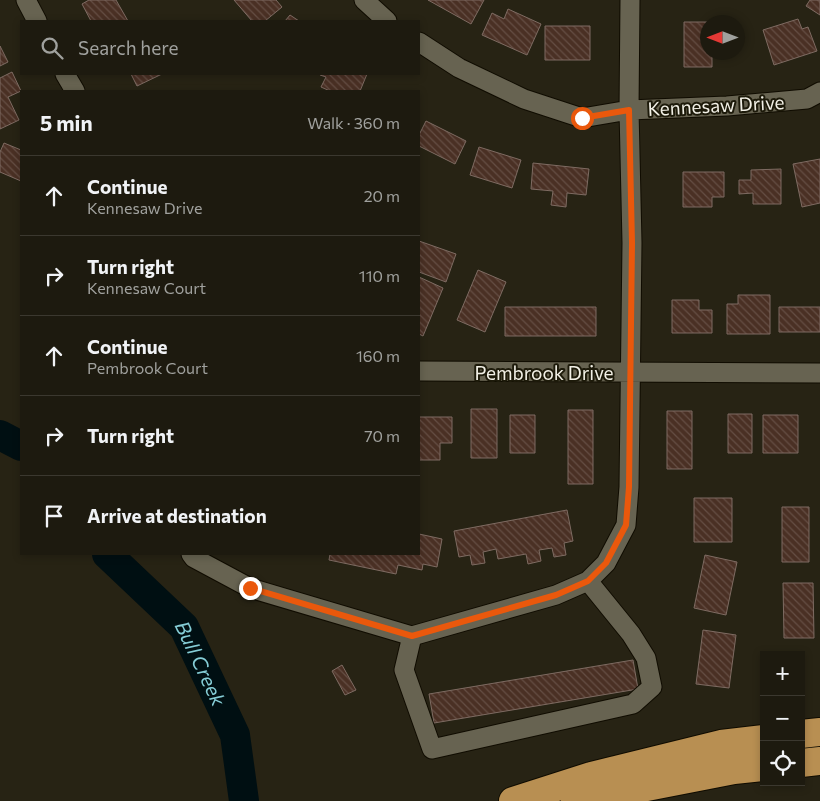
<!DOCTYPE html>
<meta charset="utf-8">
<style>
body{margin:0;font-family:Commissioner,sans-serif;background:#2a271d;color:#f1f3f6}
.controls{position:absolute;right:15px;bottom:15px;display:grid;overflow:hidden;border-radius:0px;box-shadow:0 2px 8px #0003}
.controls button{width:45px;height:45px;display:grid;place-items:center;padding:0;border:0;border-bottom:1px solid #3b382f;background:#1d1a0f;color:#f1f3f6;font:25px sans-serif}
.compass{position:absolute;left:700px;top:15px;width:45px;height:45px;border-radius:50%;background:#1d1a0f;box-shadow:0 2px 8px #0003;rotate:270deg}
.stop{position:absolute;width:15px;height:15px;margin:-11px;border:4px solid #ea580c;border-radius:50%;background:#fff}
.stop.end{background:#ea580c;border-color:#fff;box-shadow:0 1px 5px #0008}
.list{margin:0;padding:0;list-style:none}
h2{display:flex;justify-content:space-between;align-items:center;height:65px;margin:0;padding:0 20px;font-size:21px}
h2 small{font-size:16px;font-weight:400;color:#a0a19e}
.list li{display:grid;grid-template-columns:32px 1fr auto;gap:15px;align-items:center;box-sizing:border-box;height:80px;padding:0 20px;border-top:1px solid #3b382f}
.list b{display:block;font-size:19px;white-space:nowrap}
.list p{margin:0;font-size:16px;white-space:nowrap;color:#a0a19e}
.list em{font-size:16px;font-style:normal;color:#a0a19e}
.icon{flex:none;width:28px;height:28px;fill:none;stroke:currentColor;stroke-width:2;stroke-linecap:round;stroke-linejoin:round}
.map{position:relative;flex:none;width:820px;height:801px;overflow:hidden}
.search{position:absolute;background:#1d1a0f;box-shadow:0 2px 8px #0003;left:20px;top:20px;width:400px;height:55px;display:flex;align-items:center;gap:12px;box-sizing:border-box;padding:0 18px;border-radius:0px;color:#a0a19e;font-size:19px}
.panel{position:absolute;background:#1d1a0f;box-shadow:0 2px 8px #0003;left:20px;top:90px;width:400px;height:465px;border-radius:0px}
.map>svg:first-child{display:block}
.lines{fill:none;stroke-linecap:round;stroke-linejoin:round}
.river{stroke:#000f12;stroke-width:30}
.building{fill:url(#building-back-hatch);stroke:#7e6b62}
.minor-casing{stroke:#100c01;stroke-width:21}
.highway-casing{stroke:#100c01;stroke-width:30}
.minor{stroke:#676351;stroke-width:19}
.highway{stroke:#b88f52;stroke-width:28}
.route{stroke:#ea580c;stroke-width:6}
.labels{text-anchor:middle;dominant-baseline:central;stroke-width:4;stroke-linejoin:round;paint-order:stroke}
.street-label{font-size:19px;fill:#f2f0e6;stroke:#1d1a0a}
.water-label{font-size:20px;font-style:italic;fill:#85cdd6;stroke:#1d1a0a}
</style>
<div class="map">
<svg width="820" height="801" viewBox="0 0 820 801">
<defs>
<pattern id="building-back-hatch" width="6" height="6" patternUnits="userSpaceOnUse" patternTransform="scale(1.25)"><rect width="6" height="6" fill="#4a3024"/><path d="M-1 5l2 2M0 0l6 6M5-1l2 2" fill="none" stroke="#654e44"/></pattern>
</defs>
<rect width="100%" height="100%" fill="#272314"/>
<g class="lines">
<g class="river">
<path d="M0 435 21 446"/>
<path id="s1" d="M107 554 184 627 235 735 244 801"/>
</g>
</g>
<path class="building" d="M89 0H116L128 21H91L82 4Z
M234 0H276L282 7 265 21H252Z
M428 0H484L471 24Z
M810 0H820V15L806 6Z
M508 9 541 24 527 55 482 35 492 13 504 19Z
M290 15 299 21H285Z
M798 19 802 29 808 27 817 51 774 65 763 30Z
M684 22H712H708V52H712V67H684Z
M545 26H590V60H545Z
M0 46 8 62 0 66Z
M12 72 21 91 8 97 19 120 0 129V78Z
M131 74H162L137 86Z
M320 74H367L360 91H330L321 87 326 77 320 75Z
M426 121 466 141 455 164 419 146V135Z
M4 143 21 150V181L0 172V152Z
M479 147 521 160 512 188 470 175Z
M820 159V203L802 207 793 164Z
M533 163 589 169 586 195 567 193 566 207 551 205 553 191 531 189Z
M781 169V204H753V193L739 194V180H751V170Z
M683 172H724V197H712V207H683Z
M419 241 456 254 446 282 419 272Z
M478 270 506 282 485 332 457 320Z
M419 277 443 288 423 336 419 334Z
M738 295H770V334H727V304H738Z
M672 300H699V310H712V333H672Z
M505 307H596V336H505Z
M779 307H820V332H779Z
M471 409H497V458H471Z
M568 410H593V484H568Z
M667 411H692V469H667Z
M728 414H752V453H728Z
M510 415H535V453H510Z
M763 415H798V453H763Z
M419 417H452V443H440V460H419Z
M694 498H732V542H694Z
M782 507H809V562H782Z
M567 510 573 541 564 543 566 555 554 557 552 548 539 550 541 561 528 564 526 554 498 559 496 549 483 552 485 563 472 565 470 555 459 557 454 531Z
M419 534 442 539 437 567 423 564 422 570 398 565 396 574 329 560 330 554H419Z
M705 555 737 562 726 615 694 608Z
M783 583H813L814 638H784Z
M703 630 736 635 729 688 696 684Z
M633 660 638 689 434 723 429 694Z
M342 665 356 690 345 695 332 671Z"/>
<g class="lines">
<defs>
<path id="minor" d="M26 0 37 21
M364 0 387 21
M419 42 459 68 524 99 582 118 629 110 727 106 807 99 820 92
M65 74 75 91
M419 371 820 373
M191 554 194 558 250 588 412 636
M412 636 556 595 588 581 606 563 626 525 629 487 632 243 629 110 630 0
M412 636 404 670 432 749 633 704 652 687 646 658 631 634 588 581"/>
<path id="highway" d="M801 734 820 732
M801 763 820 761
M513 801 591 776 721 744 764 739
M575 801 734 770 764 767"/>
</defs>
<use href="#minor" class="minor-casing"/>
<use href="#highway" class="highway-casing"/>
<use href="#minor" class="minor"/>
<use href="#highway" class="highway"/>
</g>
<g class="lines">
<path class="route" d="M250 588 412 636 556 595 588 581 606 563 626 525 629 487 632 243 629 110 582 118"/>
</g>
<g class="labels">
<g class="street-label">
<text transform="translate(716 105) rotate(-3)">Kennesaw Drive</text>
<text x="544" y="372">Pembrook Drive</text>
</g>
<g class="water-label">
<text stroke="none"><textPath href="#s1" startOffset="146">Bull Creek</textPath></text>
</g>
</g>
</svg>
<div class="controls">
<button>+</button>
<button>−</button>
<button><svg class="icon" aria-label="locate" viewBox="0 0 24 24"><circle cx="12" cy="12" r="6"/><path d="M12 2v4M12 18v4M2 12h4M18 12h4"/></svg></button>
</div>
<svg class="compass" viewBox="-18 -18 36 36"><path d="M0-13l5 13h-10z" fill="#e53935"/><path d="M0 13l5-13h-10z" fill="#a0a19e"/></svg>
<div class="stop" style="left:582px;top:118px"></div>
<div class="stop end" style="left:250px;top:588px"></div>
<div class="search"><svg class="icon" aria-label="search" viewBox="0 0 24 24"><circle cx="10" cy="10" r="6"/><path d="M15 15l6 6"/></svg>Search here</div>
<section class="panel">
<h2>5 min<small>Walk · 360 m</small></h2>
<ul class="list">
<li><svg class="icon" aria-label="ahead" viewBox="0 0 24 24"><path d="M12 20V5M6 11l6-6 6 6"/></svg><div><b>Continue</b><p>Kennesaw Drive</p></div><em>20 m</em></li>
<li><svg class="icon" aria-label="right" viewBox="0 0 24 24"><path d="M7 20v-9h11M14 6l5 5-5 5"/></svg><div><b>Turn right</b><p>Kennesaw Court</p></div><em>110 m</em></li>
<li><svg class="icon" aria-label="ahead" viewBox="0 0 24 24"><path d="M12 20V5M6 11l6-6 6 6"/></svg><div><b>Continue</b><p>Pembrook Court</p></div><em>160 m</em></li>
<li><svg class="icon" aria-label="right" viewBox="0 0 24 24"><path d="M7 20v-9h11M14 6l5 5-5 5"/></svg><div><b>Turn right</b></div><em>70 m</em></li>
<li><svg class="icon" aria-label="arrive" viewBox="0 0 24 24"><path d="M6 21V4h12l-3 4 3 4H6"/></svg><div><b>Arrive at destination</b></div></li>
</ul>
</section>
</div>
